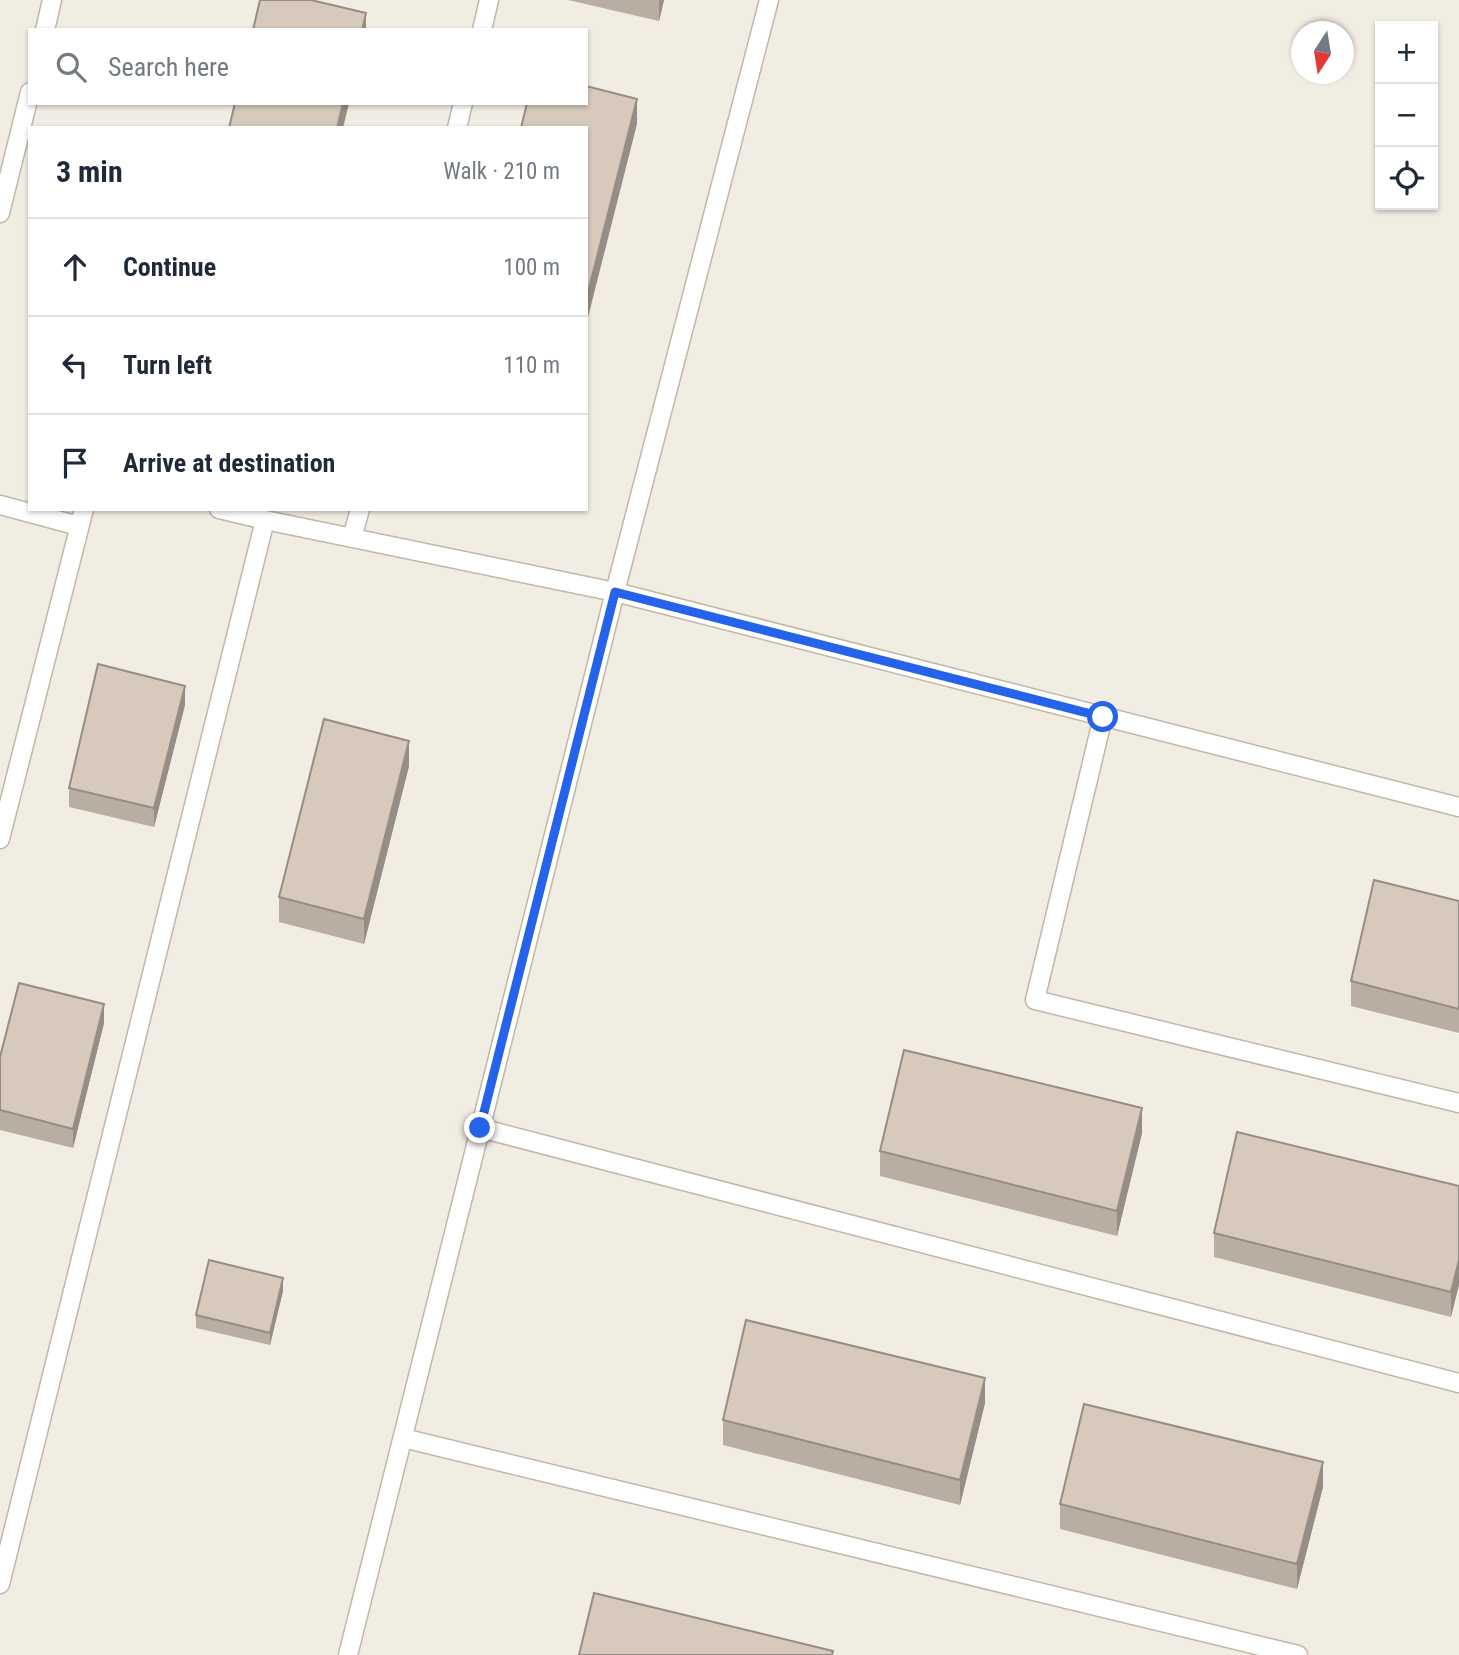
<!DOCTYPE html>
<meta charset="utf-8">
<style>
body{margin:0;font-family:"Roboto Condensed",sans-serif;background:#f2f2f3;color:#1f2937}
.controls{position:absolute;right:21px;top:21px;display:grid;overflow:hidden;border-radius:0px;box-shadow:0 2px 5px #0004}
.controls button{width:63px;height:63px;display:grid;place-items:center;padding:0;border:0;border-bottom:2px solid #e0e1e3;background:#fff;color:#1f2937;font:35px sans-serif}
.compass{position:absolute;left:1291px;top:21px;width:63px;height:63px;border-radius:50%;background:#fff;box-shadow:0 2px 5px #0004;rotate:192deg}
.stop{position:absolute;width:21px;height:21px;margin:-16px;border:5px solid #2563eb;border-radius:50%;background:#fff}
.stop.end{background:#2563eb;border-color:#fff;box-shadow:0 2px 7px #0008}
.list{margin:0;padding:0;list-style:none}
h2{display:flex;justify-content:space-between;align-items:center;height:91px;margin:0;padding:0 28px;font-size:30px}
h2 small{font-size:23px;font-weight:400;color:#747a83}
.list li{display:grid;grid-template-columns:46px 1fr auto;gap:21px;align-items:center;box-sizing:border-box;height:98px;padding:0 28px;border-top:2px solid #e0e1e3}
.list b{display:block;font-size:26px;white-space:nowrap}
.list em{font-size:23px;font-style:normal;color:#747a83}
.icon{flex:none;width:38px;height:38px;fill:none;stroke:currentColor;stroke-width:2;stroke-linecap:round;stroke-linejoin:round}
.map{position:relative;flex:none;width:1459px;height:1655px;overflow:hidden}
.search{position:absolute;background:#fff;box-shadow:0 2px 5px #0004;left:28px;top:28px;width:560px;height:77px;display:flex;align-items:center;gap:18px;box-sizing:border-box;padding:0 24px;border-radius:0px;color:#747a83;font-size:26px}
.panel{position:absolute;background:#fff;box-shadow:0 2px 5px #0004;left:28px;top:126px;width:560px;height:385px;border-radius:0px}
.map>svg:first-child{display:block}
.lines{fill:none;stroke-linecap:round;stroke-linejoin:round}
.lane-casing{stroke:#c1b7a9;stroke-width:21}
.lane{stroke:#fff;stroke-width:18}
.wall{fill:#b9aea2}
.shaded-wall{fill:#968d84}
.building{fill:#d7cabc;stroke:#968d84;stroke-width:2}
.route{stroke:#2563eb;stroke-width:9}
</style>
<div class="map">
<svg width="1459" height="1655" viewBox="0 0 1459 1655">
<rect width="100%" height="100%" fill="#f2ede3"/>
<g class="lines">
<defs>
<path id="lane" d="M45 30 52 0
M482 30 489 0
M457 128 463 103
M0 213 30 92
M0 505 79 526
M265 520 615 592 769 0
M352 538 360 509
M1103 717 1035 1000 1459 1103
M0 839 84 509
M480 1128 1459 1383
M403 1438 1298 1655
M0 1584 265 520 219 509
M348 1655 615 592 1459 807"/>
</defs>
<use href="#lane" class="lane-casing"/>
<use href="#lane" class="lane"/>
</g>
<path class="wall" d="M568 0H664L659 21Z
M185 705 154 827 69 807V788Z
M409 766 364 944 279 922V897Z
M1459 901V1033L1351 1006V981Z
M104 1023 73 1148 0 1130V1057Z
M1142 1133 1117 1236 880 1176V1151Z
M1459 1186 1451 1317 1214 1257V1233Z
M283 1291 270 1345 196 1328V1315Z
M985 1403 960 1505 723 1445V1420Z
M1323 1487 1297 1589 1060 1529V1504Z"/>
<path class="shaded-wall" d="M659 0H664L659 21Z
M366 13V30H362Z
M637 99V124L586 325V300Z
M343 103H349L343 128H337Z
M185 686V705L154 827V808Z
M409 741V766L364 944V919Z
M104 1004V1023L73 1148V1129Z
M1142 1108V1133L1117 1236V1211Z
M1459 1260V1285L1451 1317V1292Z
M283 1278V1291L270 1345V1333Z
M985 1378V1403L960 1505V1480Z
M1323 1462V1487L1297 1589V1564Z"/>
<path class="building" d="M260 0H311L366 13 362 30H253Z
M586 86 637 99 586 300V128H521L527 103H586Z
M235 103H343L337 128H229Z
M98 664 185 686 154 808 69 788Z
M324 719 409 741 364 919 279 897Z
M1374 880 1459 901V1009L1351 981Z
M19 983 104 1004 73 1129 0 1110V1057Z
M904 1050 1142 1108 1117 1211 880 1151Z
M1237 1132 1459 1186V1260L1451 1292 1214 1233Z
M209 1260 283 1278 270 1333 196 1315Z
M746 1320 985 1378 960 1480 723 1420Z
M1084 1404 1323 1462 1297 1564 1060 1504Z
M594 1593 833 1651 832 1655H579Z"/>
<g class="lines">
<path class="route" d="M480 1128 615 592 1103 717"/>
</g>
</svg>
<div class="controls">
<button>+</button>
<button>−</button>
<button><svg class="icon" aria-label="locate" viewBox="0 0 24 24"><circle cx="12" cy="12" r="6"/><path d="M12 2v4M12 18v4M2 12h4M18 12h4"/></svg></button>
</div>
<svg class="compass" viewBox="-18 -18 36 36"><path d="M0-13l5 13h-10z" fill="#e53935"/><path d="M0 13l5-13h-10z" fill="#747a83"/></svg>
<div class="stop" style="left:1103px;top:717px"></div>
<div class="stop end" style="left:480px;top:1128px"></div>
<div class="search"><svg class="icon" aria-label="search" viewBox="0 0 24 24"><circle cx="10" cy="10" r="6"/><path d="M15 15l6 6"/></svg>Search here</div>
<section class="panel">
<h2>3 min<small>Walk · 210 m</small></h2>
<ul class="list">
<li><svg class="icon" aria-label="ahead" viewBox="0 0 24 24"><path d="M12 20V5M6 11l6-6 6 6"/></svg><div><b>Continue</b></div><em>100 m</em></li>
<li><svg class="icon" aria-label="left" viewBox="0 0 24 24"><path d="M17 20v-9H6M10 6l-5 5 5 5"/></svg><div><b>Turn left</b></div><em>110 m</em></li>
<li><svg class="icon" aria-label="arrive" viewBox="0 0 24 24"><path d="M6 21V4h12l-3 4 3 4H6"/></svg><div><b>Arrive at destination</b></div></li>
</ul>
</section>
</div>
